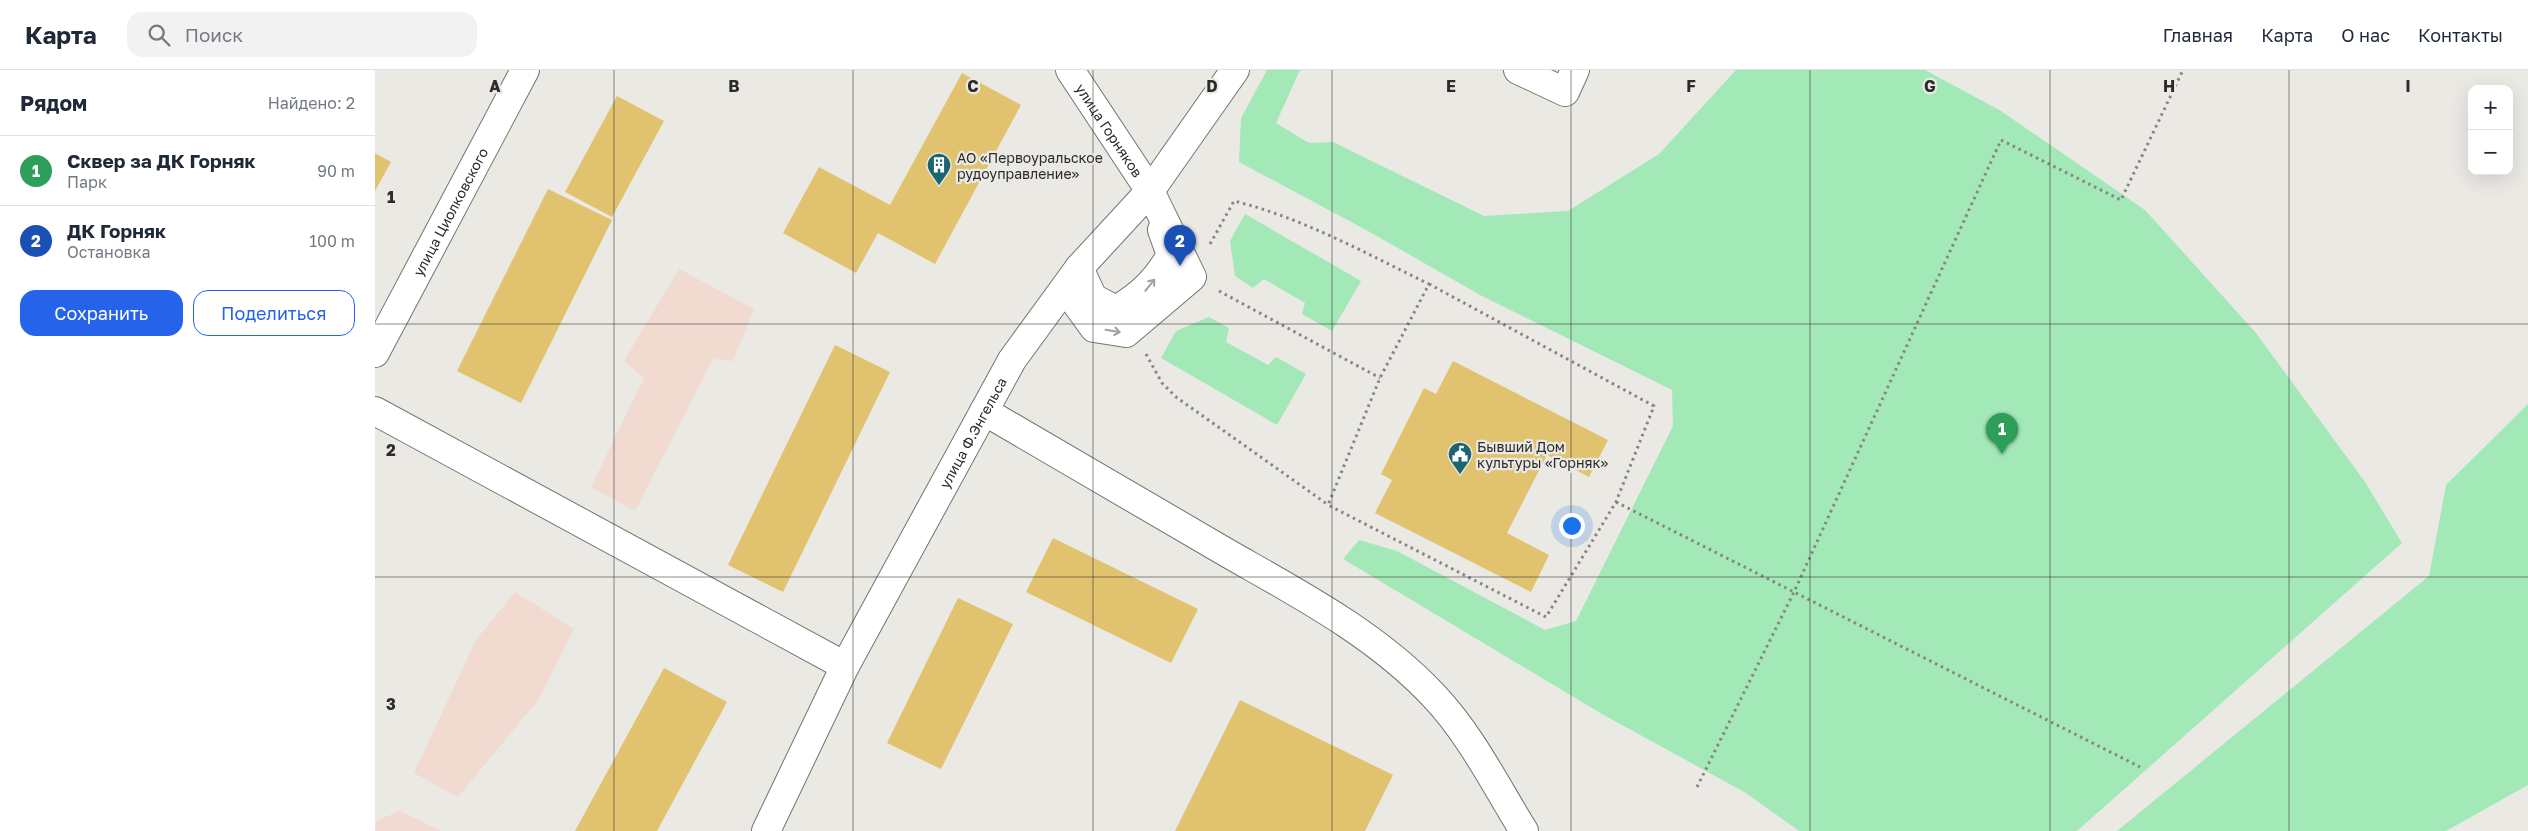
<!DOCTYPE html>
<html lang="ru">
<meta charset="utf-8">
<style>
body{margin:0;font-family:"Golos Text",sans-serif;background:#f2f2f3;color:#1f2937}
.controls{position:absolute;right:15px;top:15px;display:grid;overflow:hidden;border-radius:10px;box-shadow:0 5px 20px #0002}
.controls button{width:45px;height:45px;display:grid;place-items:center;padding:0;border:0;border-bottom:1px solid #e0e1e3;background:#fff;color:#1f2937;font:25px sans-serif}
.you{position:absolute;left:1196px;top:455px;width:18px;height:18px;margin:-12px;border:4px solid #fff;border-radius:50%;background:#1a73e8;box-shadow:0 0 0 8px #1a73e833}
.badge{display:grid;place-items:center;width:32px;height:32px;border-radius:50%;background:#2563eb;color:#fff;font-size:16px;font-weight:700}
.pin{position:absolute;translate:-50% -41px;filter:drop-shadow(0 1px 2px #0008)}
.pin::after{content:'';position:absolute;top:26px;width:18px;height:15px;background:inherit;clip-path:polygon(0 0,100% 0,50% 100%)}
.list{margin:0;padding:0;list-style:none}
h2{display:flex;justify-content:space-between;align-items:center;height:65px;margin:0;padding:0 20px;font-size:21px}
h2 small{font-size:16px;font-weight:400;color:#747a83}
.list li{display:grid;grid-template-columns:32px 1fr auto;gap:15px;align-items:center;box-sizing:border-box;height:70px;padding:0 20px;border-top:1px solid #e0e1e3}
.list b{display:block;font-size:19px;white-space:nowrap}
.list p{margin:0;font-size:16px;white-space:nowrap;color:#747a83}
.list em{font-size:16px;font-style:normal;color:#747a83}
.actions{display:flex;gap:10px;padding:15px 20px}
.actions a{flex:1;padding:11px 0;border:1px solid #2563eb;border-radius:15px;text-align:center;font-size:18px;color:#2563eb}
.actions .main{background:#2563eb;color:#fff}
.icon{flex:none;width:28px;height:28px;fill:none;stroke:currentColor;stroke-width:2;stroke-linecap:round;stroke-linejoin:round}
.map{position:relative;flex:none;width:2153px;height:761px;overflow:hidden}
header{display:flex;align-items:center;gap:30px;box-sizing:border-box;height:70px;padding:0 25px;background:#fff;border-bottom:1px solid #e0e1e3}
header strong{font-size:24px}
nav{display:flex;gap:28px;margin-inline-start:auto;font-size:18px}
.search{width:350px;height:45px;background:#f2f2f3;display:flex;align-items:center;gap:12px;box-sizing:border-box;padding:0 18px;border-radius:15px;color:#747a83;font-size:19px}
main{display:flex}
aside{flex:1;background:#fff}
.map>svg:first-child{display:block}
.industrial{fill:#f1dacf}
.green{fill:#a3e9b8}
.building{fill:#e0c26f}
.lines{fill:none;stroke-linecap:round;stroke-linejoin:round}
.minor-casing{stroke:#757470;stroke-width:30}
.path{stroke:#868581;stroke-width:3;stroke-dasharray:2.5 4;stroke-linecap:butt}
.minor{stroke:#fff;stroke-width:28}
.oneway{stroke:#a0a09f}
.grid{fill:none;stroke:#2c2b29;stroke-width:1;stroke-opacity:0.55}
.labels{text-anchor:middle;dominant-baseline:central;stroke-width:4.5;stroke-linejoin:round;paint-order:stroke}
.street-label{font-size:14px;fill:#2c2b29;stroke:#eae9e4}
.poi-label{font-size:14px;fill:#2c2b29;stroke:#eae9e4;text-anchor:start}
.grid-label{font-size:16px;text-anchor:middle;font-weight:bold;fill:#2c2b29;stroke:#eae9e4;stroke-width:4.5;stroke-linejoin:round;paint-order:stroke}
</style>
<header>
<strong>Карта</strong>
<div class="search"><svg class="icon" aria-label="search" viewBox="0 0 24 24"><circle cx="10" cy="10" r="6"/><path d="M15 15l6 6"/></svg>Поиск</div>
<nav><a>Главная</a><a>Карта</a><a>О нас</a><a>Контакты</a></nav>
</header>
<main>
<aside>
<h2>Рядом<small>Найдено: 2</small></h2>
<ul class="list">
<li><span class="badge" style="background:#2e9e5b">1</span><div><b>Сквер за ДК Горняк</b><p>Парк</p></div><em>90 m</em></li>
<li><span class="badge" style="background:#1a4fb4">2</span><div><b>ДК Горняк</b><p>Остановка</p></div><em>100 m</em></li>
</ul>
<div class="actions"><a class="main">Сохранить</a><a>Поделиться</a></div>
</aside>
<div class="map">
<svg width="2153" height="761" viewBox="0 0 2153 761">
<rect width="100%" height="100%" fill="#eae9e4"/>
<path class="industrial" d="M304 199 379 239 358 291 338 289 260 441 216 417 269 308 249 291Z
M140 522 199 559 164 629 83 727 39 703 101 570Z
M25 741 66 761H0L1 751Z"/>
<path class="green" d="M892 0H925L901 53 934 73 958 72 1109 146 1193 141 1284 84 1361 0H1550L1626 41 1770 140 1881 263 1990 412 2027 473 1702 761H1424L1371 723 1227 644 968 489 984 470 1022 481 1170 560 1201 551 1298 356 1297 320 1105 225 993 161 864 92 866 48Z
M870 144 986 211 957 261 927 244 930 233 889 209 878 218 860 206 855 171Z
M834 247 854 258 851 272 893 295 901 287 931 304 902 355 786 288 801 261Z
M2153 334V715L2071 761H1742L2054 506 2071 415Z"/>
<path class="building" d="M587 3 646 35 560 194 503 163 481 203 408 163 444 97 515 135Z
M242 26 289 51 237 147 190 122Z
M0 83 16 92 0 121Z
M173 119 237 150 146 333 82 301Z
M460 275 515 302 408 522 353 495Z
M1078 291 1233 370 1214 407 1172 385 1132 463 1174 485 1156 522 1000 443 1017 410 1006 404 1049 318 1061 324Z
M678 468 823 539 796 593 651 522Z
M583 528 638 554 566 699 512 673Z
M289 598 352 632 282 761H200Z
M865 630 1018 705 990 761H800Z"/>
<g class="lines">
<defs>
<g id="minor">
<path id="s1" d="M695 0 775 121 817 207 751 263 719 258 701 233 704 198"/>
<path d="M1143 0 1190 22 1200 0"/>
<path d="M705 200 718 228 741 240C766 225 781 211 796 185L787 160"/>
<path id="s2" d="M0 283 150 0"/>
<path d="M0 341 470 596"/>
<path d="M609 341C691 389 773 436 854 484 926 525 1002 565 1059 626 1096 665 1121 716 1149 761"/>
<path id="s3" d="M391 761 470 596 637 290 704 198 775 121 860 0"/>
</g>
</defs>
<use href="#minor" class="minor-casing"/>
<path class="path" d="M835 174 859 131C928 148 990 183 1054 214
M1054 214 1279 336 1241 432 1171 547 953 435 1005 308Z
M844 221 1005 308
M771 284 787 313 801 327 952 434
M1241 432 1765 697
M1322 717 1419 522 1626 70 1746 130 1808 0"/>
<use href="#minor" class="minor"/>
</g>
<defs><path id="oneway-shaft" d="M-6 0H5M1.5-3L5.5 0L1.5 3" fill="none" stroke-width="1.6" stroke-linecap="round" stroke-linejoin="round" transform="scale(1.25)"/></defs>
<g class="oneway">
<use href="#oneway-shaft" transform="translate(775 215) rotate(-51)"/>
<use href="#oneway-shaft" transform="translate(738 261) rotate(9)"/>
</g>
<path class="grid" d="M239 0V761M478 0V761M718 0V761M957 0V761M1196 0V761M1435 0V761M1675 0V761M1914 0V761M0 254H2153M0 507H2153"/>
<defs>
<symbol id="building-pin" viewBox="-11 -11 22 30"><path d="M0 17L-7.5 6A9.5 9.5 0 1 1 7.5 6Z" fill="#1c6472" stroke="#eae9e4"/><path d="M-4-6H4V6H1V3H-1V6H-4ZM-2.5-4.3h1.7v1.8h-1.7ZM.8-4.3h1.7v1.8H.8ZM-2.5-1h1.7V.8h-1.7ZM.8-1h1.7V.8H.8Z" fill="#fff"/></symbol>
<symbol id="civic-pin" viewBox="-11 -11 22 30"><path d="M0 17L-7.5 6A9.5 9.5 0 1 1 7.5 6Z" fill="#1c6472" stroke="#eae9e4"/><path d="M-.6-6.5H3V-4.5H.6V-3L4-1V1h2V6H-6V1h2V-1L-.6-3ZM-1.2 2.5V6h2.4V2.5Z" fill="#fff"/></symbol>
</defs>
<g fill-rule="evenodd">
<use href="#building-pin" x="550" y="81" width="28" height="38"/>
<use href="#civic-pin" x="1071" y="370" width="28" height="38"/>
</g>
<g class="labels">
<g class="street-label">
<text stroke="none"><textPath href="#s1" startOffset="72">улица Горняков</textPath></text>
<text stroke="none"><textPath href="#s2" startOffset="160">улица Циолковского</textPath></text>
<text stroke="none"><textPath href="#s3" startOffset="449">улица Ф.Энгельса</textPath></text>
</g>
<g class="poi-label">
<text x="582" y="87">АО «Первоуральское<tspan x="582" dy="16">рудоуправление»</tspan></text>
<text x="1102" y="376">Бывший Дом<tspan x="1102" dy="16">культуры «Горняк»</tspan></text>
</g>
</g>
<g class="grid-label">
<text x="120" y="22">A</text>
<text x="359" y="22">B</text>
<text x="598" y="22">C</text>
<text x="837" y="22">D</text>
<text x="1076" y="22">E</text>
<text x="1316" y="22">F</text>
<text x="1555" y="22">G</text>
<text x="1794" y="22">H</text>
<text x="2033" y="22">I</text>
<text x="16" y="133">1</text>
<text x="16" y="386">2</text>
<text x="16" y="640">3</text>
</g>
</svg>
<div class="controls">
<button>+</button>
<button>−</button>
</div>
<div class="you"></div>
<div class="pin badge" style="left:1627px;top:384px;background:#2e9e5b">1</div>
<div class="pin badge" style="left:805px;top:196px;background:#1a4fb4">2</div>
</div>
</main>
